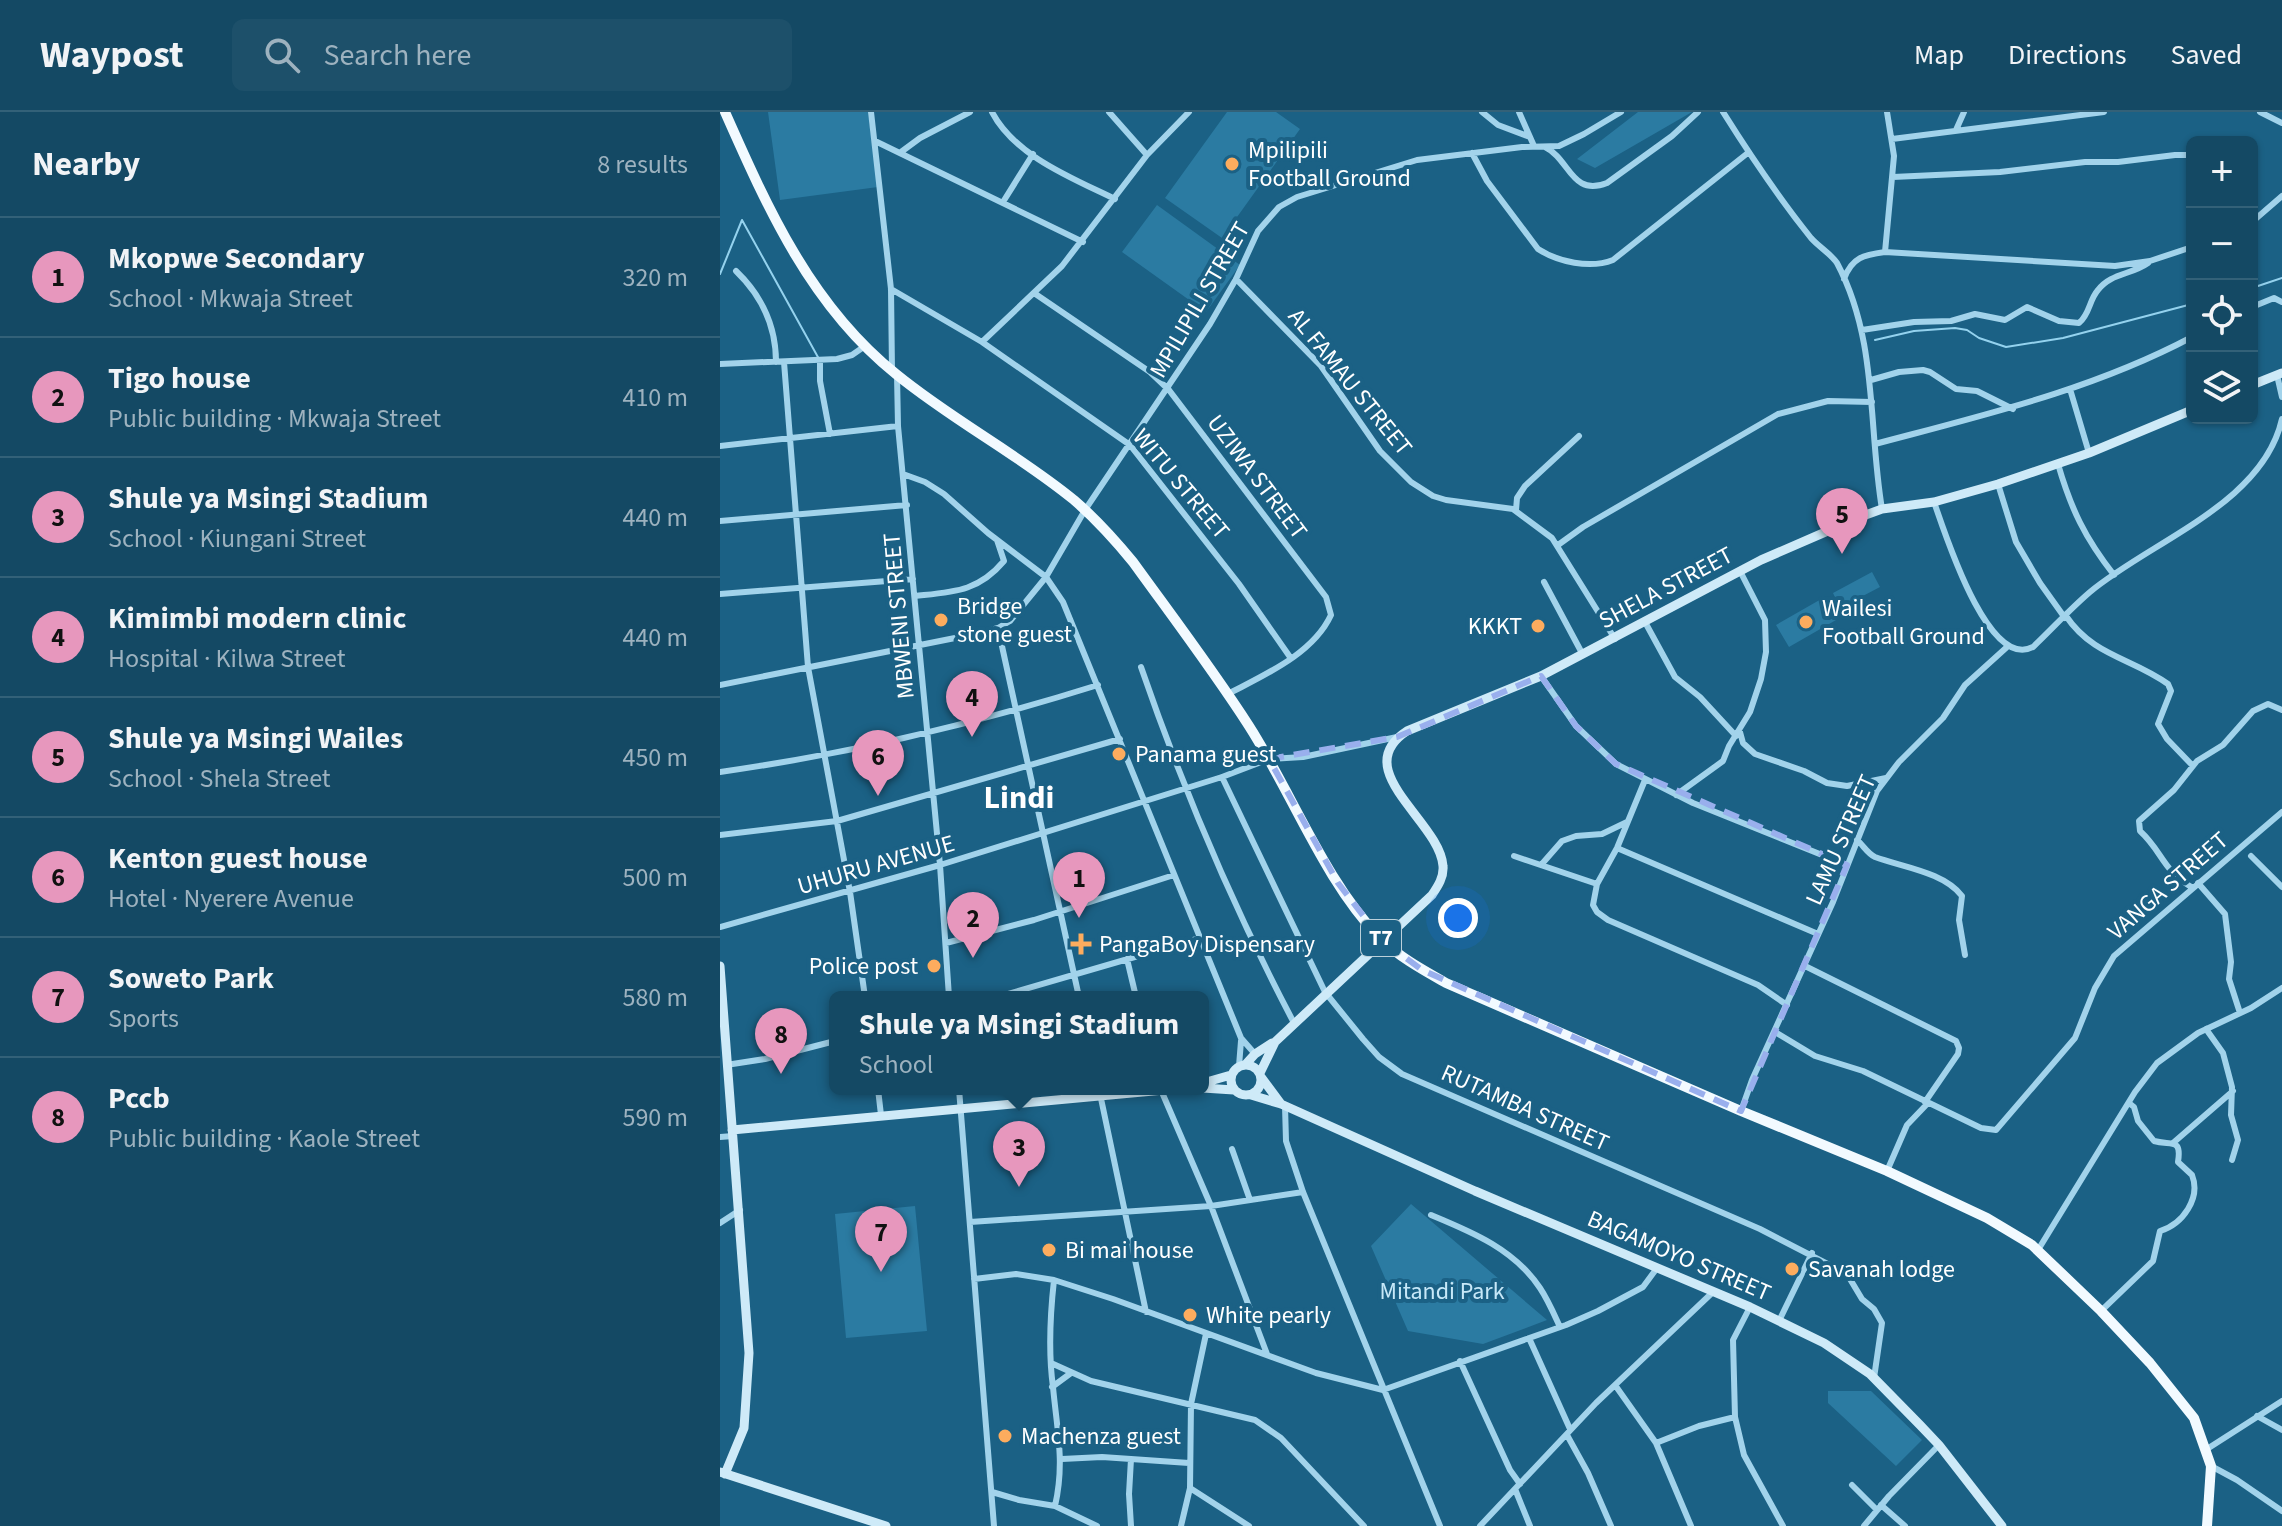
<!DOCTYPE html>
<meta charset="utf-8">
<style>
body{margin:0;font-family:"Source Sans 3",sans-serif;background:#1d506a;color:#f1f3f6}
.controls{position:absolute;right:24px;top:24px;display:grid;overflow:hidden;border-radius:12px;box-shadow:0 2px 6px #0004}
.controls button{width:72px;height:72px;display:grid;place-items:center;padding:0;border:0;border-bottom:2px solid #336178;background:#144964;color:#f1f3f6;font:40px sans-serif}
.you{position:absolute;left:738px;top:806px;width:28px;height:28px;margin:-20px;border:6px solid #fff;border-radius:50%;background:#1a73e8;box-shadow:0 0 0 12px #1a73e833}
.badge{display:grid;place-items:center;width:52px;height:52px;border-radius:50%;background:#e797bd;color:#111;font-size:26px;font-weight:700}
.pin{position:absolute;translate:-50% -66px;filter:drop-shadow(0 2px 4px #0008)}
.pin::after{content:'';position:absolute;top:42px;width:28px;height:24px;background:inherit;clip-path:polygon(0 0,100% 0,50% 100%)}
.popup{position:absolute;left:109px;top:879px;width:380px;height:104px;box-sizing:border-box;display:grid;place-content:center;border-radius:12px;background:#144964;filter:drop-shadow(0 2px 6px #0005);font-size:26px;white-space:nowrap;color:#9db2bf}
.popup b{font-size:30px;color:#f1f3f6}
.popup::after{content:'';position:absolute;left:50%;top:100%;margin-left:-16px;border:16px solid transparent;border-top-color:#144964}
.list{margin:0;padding:0;list-style:none}
h2{display:flex;justify-content:space-between;align-items:center;height:104px;margin:0;padding:0 32px;font-size:34px}
h2 small{font-size:26px;font-weight:400;color:#9db2bf}
.list li{display:grid;grid-template-columns:52px 1fr auto;gap:24px;align-items:center;box-sizing:border-box;height:120px;padding:0 32px;border-top:2px solid #336178}
.list b{display:block;font-size:30px;white-space:nowrap}
.list p{margin:0;font-size:26px;white-space:nowrap;color:#9db2bf}
.list em{font-size:26px;font-style:normal;color:#9db2bf}
.icon{flex:none;width:44px;height:44px;fill:none;stroke:currentColor;stroke-width:2;stroke-linecap:round;stroke-linejoin:round}
.map{position:relative;flex:none;width:1562px;height:1414px;overflow:hidden}
header{display:flex;align-items:center;gap:48px;box-sizing:border-box;height:112px;padding:0 40px;background:#144964;border-bottom:2px solid #336178}
header strong{font-size:38px}
nav{display:flex;gap:44px;margin-inline-start:auto;font-size:28px}
.search{width:560px;height:72px;background:#1d506a;display:flex;align-items:center;gap:20px;box-sizing:border-box;padding:0 28px;border-radius:12px;color:#9db2bf;font-size:30px}
main{display:flex}
aside{flex:1;background:#144964}
.map>svg:first-child{display:block}
.green{fill:#2b7ba2}
.lines{fill:none;stroke-linecap:round;stroke-linejoin:round}
.stream{stroke:#94d2ee;stroke-width:2}
.minor{stroke:#a2d3eb;stroke-width:6}
.secondary{stroke:#ceeaf8;stroke-width:9}
.trunk{stroke:#f2faff;stroke-width:10}
.marked{fill:none;stroke:#99afed;stroke-width:6;stroke-dasharray:16 10;stroke-linejoin:round}
.poi-dot{fill:#fdac5e;stroke:#1b6185;stroke-width:3}
.labels{text-anchor:middle;dominant-baseline:central;stroke-width:8;stroke-linejoin:round;paint-order:stroke}
.shield{fill:#1b6185;stroke:#bbd0da;stroke-width:2}
.shield-label{font-size:22px;font-weight:bold;fill:#fff}
.poi-label{font-size:24px;fill:#fff;stroke:#1b6185;text-anchor:start}
.street-label{font-size:24px;fill:#fff;stroke:#1b6185}
.park-label{font-size:24px;fill:#c7e8f8;stroke:#1b6185}
.district-label{font-size:32px;font-weight:bold;fill:#fff;stroke:#1b6185}
</style>
<header>
<strong>Waypost</strong>
<div class="search"><svg class="icon" aria-label="search" viewBox="0 0 24 24"><circle cx="10" cy="10" r="6"/><path d="M15 15l6 6"/></svg>Search here</div>
<nav><a>Map</a><a>Directions</a><a>Saved</a></nav>
</header>
<main>
<aside>
<h2>Nearby<small>8 results</small></h2>
<ul class="list">
<li><span class="badge">1</span><div><b>Mkopwe Secondary</b><p>School · Mkwaja Street</p></div><em>320 m</em></li>
<li><span class="badge">2</span><div><b>Tigo house</b><p>Public building · Mkwaja Street</p></div><em>410 m</em></li>
<li><span class="badge">3</span><div><b>Shule ya Msingi Stadium</b><p>School · Kiungani Street</p></div><em>440 m</em></li>
<li><span class="badge">4</span><div><b>Kimimbi modern clinic</b><p>Hospital · Kilwa Street</p></div><em>440 m</em></li>
<li><span class="badge">5</span><div><b>Shule ya Msingi Wailes</b><p>School · Shela Street</p></div><em>450 m</em></li>
<li><span class="badge">6</span><div><b>Kenton guest house</b><p>Hotel · Nyerere Avenue</p></div><em>500 m</em></li>
<li><span class="badge">7</span><div><b>Soweto Park</b><p>Sports</p></div><em>580 m</em></li>
<li><span class="badge">8</span><div><b>Pccb</b><p>Public building · Kaole Street</p></div><em>590 m</em></li>
</ul>
</aside>
<div class="map">
<svg width="1562" height="1414" viewBox="0 0 1562 1414">
<rect width="100%" height="100%" fill="#1b6185"/>
<path class="green" d="M48 0H148L158 75 60 88Z
M507 0H556L580 17 502 126 445 86Z
M918 0H972L875 56 857 47Z
M437 93 520 153 486 200 402 140Z
M1152 460 1160 475 1120 496 1113 481Z
M1103 486 1116 508 1069 535 1056 513Z
M691 1092 827 1208 763 1232 688 1219 651 1134Z
M195 1094 207 1219 126 1226 115 1102Z
M1108 1279H1151L1202 1328 1176 1354 1108 1291Z"/>
<g class="lines">
<path class="stream" d="M22 108 99 247
M0 162 22 108
M1532 176 1562 166
M1155 228 1194 219 1235 216 1247 218 1259 226 1286 235 1343 226 1472 192"/>
<path class="minor" d="M151 0 171 177 172 259
M272 0C295 44 352 66 395 87
M389 0 427 43
M762 0 778 13 810 25
M799 0 814 34
M1003 0C1030 43 1059 86 1091 126 1099 135 1111 142 1117 151 1158 228 1148 314 1162 397
M1540 0 1562 11
M1236 18 1244 0
M1172 27 1384 0
M155 29 363 130
M825 35C850 47 851 85 887 71L952 24 978 0
M181 40 200 26 250 0
M752 41 767 69 818 137C838 150 870 157 893 148L1029 40
M1173 65 1280 60 1365 50H1398L1455 43H1472
M283 90 313 42
M1532 110 1562 84
M1165 140 1174 44 1167 0
M16 159C42 184 56 213 56 250
M516 167 601 254 660 339 691 370 713 384 726 388 793 397 832 426 895 527
M1124 167C1132 145 1144 143 1165 140L1395 154 1430 149 1472 135
M171 177 262 230 410 333 519 472 570 545
M314 181 430 260 449 278 606 485 611 503C593 542 544 563 508 582
M1532 195 1554 186 1562 190
M1142 218 1194 210 1231 209 1255 202 1285 208 1307 195 1339 209 1359 211C1370 202 1369 188 1378 178 1391 161 1411 163 1428 151
M262 230 342 154 427 43 469 0
M100 248V269L110 322
M64 250 88 555 130 780 145 885
M0 252 117 247 132 243 145 234
M177 263 178 314 220 753 229 885
M1557 263 1562 285
M1151 268 1179 260 1203 258 1210 260 1236 277 1257 279 1293 297
M1350 277 1369 341
M1155 332C1264 303 1372 278 1472 225
M0 334 178 314
M1338 352C1351 397 1365 426 1394 463
M183 362 205 370 224 382 268 421 326 465 343 490 521 926 535 942
M1278 372 1296 430 1320 471 1345 506
M1214 390C1225 421 1268 559 1313 535 1332 517 1350 497 1370 480 1431 429 1543 392 1562 307
M796 398 797 386 805 374 859 324
M0 409 187 393
M838 433 863 415 1058 302 1108 289 1152 290
M824 470 863 543
M0 482 193 467
M195 484C233 480 258 480 284 449L277 428
M1346 504C1373 544 1412 546 1448 572L1451 579 1438 612 1447 627 1473 654
M925 510 955 565 980 585 1016 624
M278 516 359 885
M421 555C463 677 514 797 574 911
M821 564 856 614 896 652 973 691 1127 753
M0 573 260 521 278 516 290 509 326 465 365 398 490 212 516 167 538 119 559 95 577 85 697 48 802 35 839 34 864 22 901 0
M1020 620 1023 631 1035 642 1084 659 1107 671 1127 674 1166 666
M0 660C128 642 254 612 378 573
M502 665 605 880 643 927 659 945 682 962 1040 1117 1127 1162 1142 1187 1154 1197 1162 1211 1154 1266
M925 668 897 736 877 772 873 793 877 800 888 808 1038 873 1067 893
M956 683 1003 649 1009 634 1030 600 1041 567 1046 540 1045 508 1020 459
M0 723 117 709 400 627
M1137 728C1143 733 1148 742 1155 745 1182 755 1224 760 1242 784L1239 808 1245 843
M897 736 1098 822
M794 744 877 772
M1531 744 1562 775
M821 753 842 729 856 724 882 722 907 710
M1478 771 1505 802 1511 850 1509 867 1520 901
M1473 776C1441 757 1443 740 1420 719L1419 709 1454 678 1477 649 1503 633 1533 599 1548 592 1562 598
M0 815 220 753 502 665 549 647 583 645 677 625
M226 831 314 808 454 763
M407 847 416 885
M1085 854 1236 929 1239 936 1238 942 1205 990
M278 885 480 826
M1486 917 1503 941 1512 975 1511 1003 1518 1028 1512 1048
M1055 920 1095 944 1143 959 1261 1016 1276 1018 1355 926 1375 876 1394 844 1562 700
M6 953 45 947 115 929
M519 954 521 929
M158 977 161 1003
M239 977 274 1414
M379 977 426 1200
M441 978 491 1094 547 1242
M565 994 566 1029 583 1080 720 1414
M1021 999 1032 968 1113 790 1157 679 1179 650 1223 606 1245 573 1287 535
M0 1025 13 1024
M1453 1031 1513 979
M512 1037 530 1088
M1167 1059 1187 1013 1208 991
M711 1103C752 1120 794 1137 820 1176 828 1188 834 1202 840 1215
M250 1110 491 1094 583 1080
M0 1111 20 1098
M1318 1138 1415 980 1437 951 1478 921 1531 896 1562 876
M254 1167 296 1162 334 1168 393 1187 596 1261 663 1278 846 1213 878 1199 923 1175 937 1156
M334 1168C330 1204 328 1239 333 1275 337 1318 345 1351 335 1394
M1030 1195 1013 1228 1015 1305 1024 1343 1063 1414
M1381 1199 1433 1149 1440 1119C1463 1112 1481 1086 1472 1063L1458 1050C1462 1025 1451 1034 1434 1029L1418 1009 1414 995 1409 991
M1059 1209 1092 1141
M809 1226 850 1317
M740 1249 790 1358 800 1372
M331 1251 371 1269 535 1308 561 1326 644 1414
M895 1273 936 1331 971 1414
M332 1275 351 1261
M1537 1304 1562 1318
M847 1323 868 1361 891 1414
M936 1331 979 1314 1015 1305
M1487 1337 1562 1289
M342 1347 382 1345 469 1351
M411 1347 409 1382 411 1414
M1491 1354 1517 1368 1562 1399
M1132 1373 1157 1398
M470 1376 529 1414
M795 1377 810 1414
M272 1380 299 1388 335 1394 377 1414
M1161 1393 1185 1414
M461 1414 470 1376 471 1292 486 1222
M760 1414 876 1291 993 1180
M1144 1414 1169 1384 1219 1333"/>
<path class="secondary" d="M1532 273 1562 261
M0 854 29 1241 24 1316 5 1362
M511 968a15 15 0 1 1 30 0a15 15 0 1 1-30 0Z
M525 953 535 942 552 931
M540 961 555 930 712 783C718 774 724 765 723 754 720 709 627 658 687 619L821 564 1041 448 1140 405 1162 397 1214 390 1278 372 1369 341 1472 298
M541 965 561 992
M483 971 511 963
M483 976 514 978
M531 983 561 992 755 1079 1030 1195 1104 1231 1150 1262 1200 1313 1219 1333 1282 1414
M12 1018 455 977
M0 1360 166 1414"/>
<path class="trunk" d="M5 0C48 97 91 194 176 262 232 308 298 342 354 388 376 407 395 428 413 450 452 504 493 558 529 614 572 681 605 770 660 826 679 845 703 858 726 871L1021 999 1167 1059 1267 1106 1312 1133 1381 1199 1430 1251 1474 1306 1491 1354 1487 1414"/>
</g>
<path class="marked" d="M821 564 856 614 896 652 1127 753 1021 999 702 858 662 828 618 771 549 647 677 625Z"/>
<g class="poi-dot">
<circle cx="512" cy="52" r="8"/>
<circle cx="221" cy="508" r="8"/>
<circle cx="1086" cy="510" r="8"/>
<circle cx="818" cy="514" r="8"/>
<circle cx="399" cy="642" r="8"/>
<path d="M357 820h8v8h8v8h-8v8h-8v-8h-8v-8h8z"/>
<circle cx="214" cy="854" r="8"/>
<circle cx="329" cy="1138" r="8"/>
<circle cx="1072" cy="1157" r="8"/>
<circle cx="470" cy="1203" r="8"/>
<circle cx="285" cy="1324" r="8"/>
</g>
<g class="labels">
<rect class="shield" x="641" y="808" width="40" height="36" rx="6"/>
<g class="shield-label">
<text x="661" y="826">T7</text>
</g>
<g class="poi-label">
<text x="528" y="38">Mpilipili<tspan x="528" dy="28">Football Ground</tspan></text>
<text x="237" y="494">Bridge<tspan x="237" dy="28">stone guest</tspan></text>
<text x="1102" y="496">Wailesi<tspan x="1102" dy="28">Football Ground</tspan></text>
<text x="802" y="514" text-anchor="end">KKKT</text>
<text x="415" y="642">Panama guest</text>
<text x="379" y="832">PangaBoy Dispensary</text>
<text x="198" y="854" text-anchor="end">Police post</text>
<text x="345" y="1138">Bi mai house</text>
<text x="1088" y="1157">Savanah lodge</text>
<text x="486" y="1203">White pearly</text>
<text x="301" y="1324">Machenza guest</text>
</g>
<g class="street-label">
<text transform="translate(480 188) rotate(-60)">MPILIPILI STREET</text>
<text transform="translate(630 270) rotate(51)">AL FAMAU STREET</text>
<text transform="translate(537 365) rotate(53)">UZIWA STREET</text>
<text transform="translate(461 372) rotate(50)">WITU STREET</text>
<text transform="translate(946 476) rotate(-28)">SHELA STREET</text>
<text transform="translate(179 504) rotate(-95)">MBWENI STREET</text>
<text transform="translate(1121 728) rotate(-66)">LAMU STREET</text>
<text transform="translate(156 753) rotate(-16)">UHURU AVENUE</text>
<text transform="translate(1448 774) rotate(-41)">VANGA STREET</text>
<text transform="translate(805 996) rotate(24)">RUTAMBA STREET</text>
<text transform="translate(959 1144) rotate(23)">BAGAMOYO STREET</text>
</g>
<g class="park-label">
<text x="722" y="1179">Mitandi Park</text>
</g>
<g class="district-label">
<text x="299" y="686">Lindi</text>
</g>
</g>
</svg>
<div class="controls">
<button>+</button>
<button>−</button>
<button><svg class="icon" aria-label="locate" viewBox="0 0 24 24"><circle cx="12" cy="12" r="6"/><path d="M12 2v4M12 18v4M2 12h4M18 12h4"/></svg></button>
<button><svg class="icon" aria-label="layers" viewBox="0 0 24 24"><path d="M12 4l9 5-9 5-9-5zM3 14l9 5 9-5"/></svg></button>
</div>
<div class="you"></div>
<div class="pin badge" style="left:359px;top:806px">1</div>
<div class="pin badge" style="left:253px;top:846px">2</div>
<div class="pin badge" style="left:299px;top:1075px">3</div>
<div class="popup"><b>Shule ya Msingi Stadium</b>School</div>
<div class="pin badge" style="left:252px;top:625px">4</div>
<div class="pin badge" style="left:1122px;top:442px">5</div>
<div class="pin badge" style="left:158px;top:684px">6</div>
<div class="pin badge" style="left:161px;top:1160px">7</div>
<div class="pin badge" style="left:61px;top:962px">8</div>
</div>
</main>
